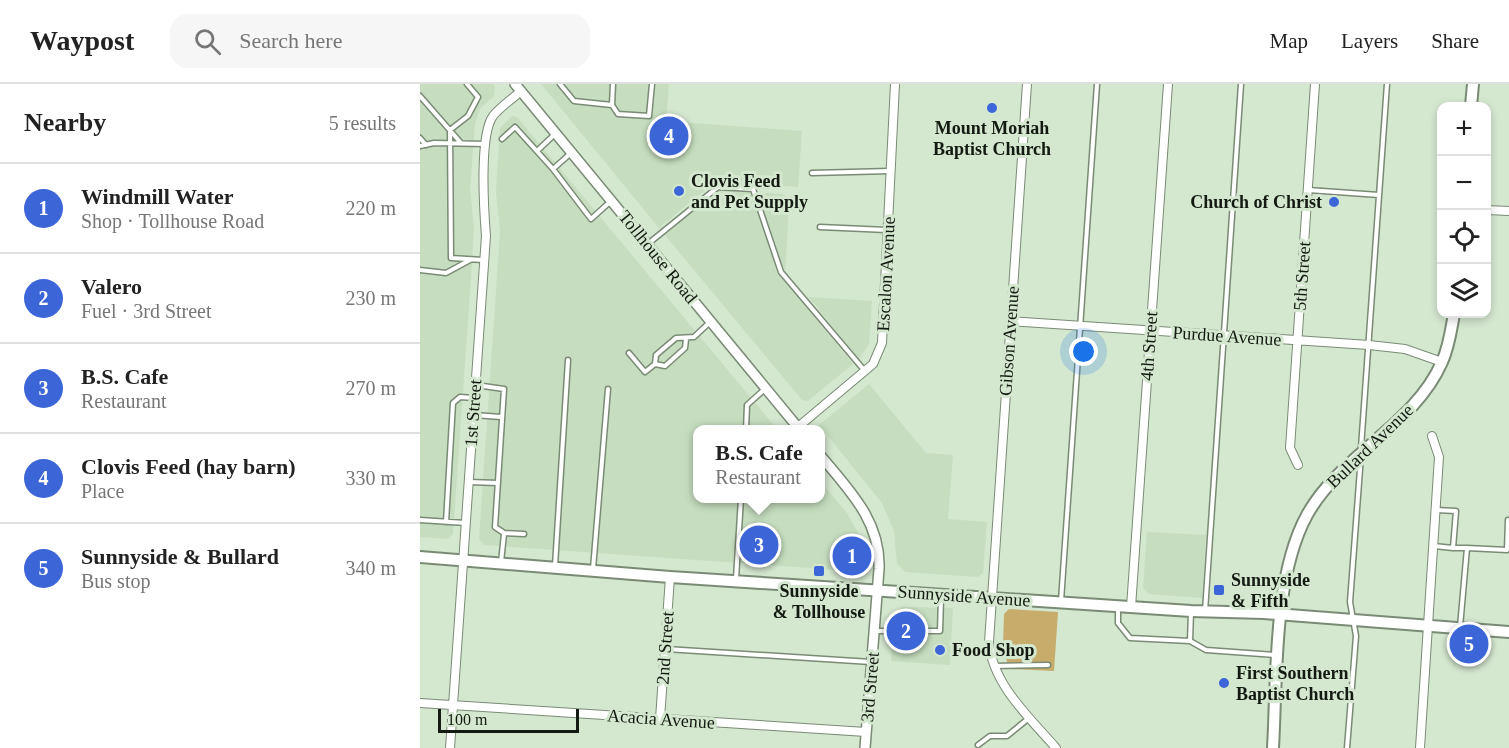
<!DOCTYPE html>
<meta charset="utf-8">
<style>
body{margin:0;font-family:Georgia,serif;background:#f6f6f6;color:#222}
.controls{position:absolute;right:18px;top:18px;display:grid;overflow:hidden;border-radius:12px;box-shadow:0 3px 9px #0003}
.controls button{width:54px;height:54px;display:grid;place-items:center;padding:0;border:0;border-bottom:2px solid #e0e0e0;background:#fff;color:#222;font:30px sans-serif}
.scale{position:absolute;left:18px;bottom:15px;width:141px;box-sizing:border-box;padding-left:6px;border:3px solid #131a11;border-top:0;font-size:16px;line-height:21px;white-space:nowrap;color:#131a11;-webkit-text-stroke:4px #d4e7cf;paint-order:stroke}
.you{position:absolute;left:664px;top:268px;width:21px;height:21px;margin:-15px;border:4px solid #fff;border-radius:50%;background:#1a73e8;box-shadow:0 0 0 9px #1a73e833}
.badge{display:grid;place-items:center;width:39px;height:39px;border-radius:50%;background:#3c66d7;color:#fff;font-size:20px;font-weight:700}
.pin{position:absolute;translate:-50% -50%;border:3px solid #fff;box-shadow:0 2px 6px #0006}
.popup{position:absolute;left:273px;top:341px;width:132px;height:78px;box-sizing:border-box;display:grid;place-content:center;border-radius:12px;background:#fff;filter:drop-shadow(0 2px 4px #0005);font-size:20px;white-space:nowrap;color:#767676}
.popup b{font-size:22px;color:#222}
.popup::after{content:'';position:absolute;left:50%;top:100%;margin-left:-12px;border:12px solid transparent;border-top-color:#fff}
.list{margin:0;padding:0;list-style:none}
h2{display:flex;justify-content:space-between;align-items:center;height:78px;margin:0;padding:0 24px;font-size:26px}
h2 small{font-size:20px;font-weight:400;color:#767676}
.list li{display:grid;grid-template-columns:39px 1fr auto;gap:18px;align-items:center;box-sizing:border-box;height:90px;padding:0 24px;border-top:2px solid #e0e0e0}
.list b{display:block;font-size:22px;white-space:nowrap}
.list p{margin:0;font-size:20px;white-space:nowrap;color:#767676}
.list em{font-size:20px;font-style:normal;color:#767676}
.icon{flex:none;width:33px;height:33px;fill:none;stroke:currentColor;stroke-width:2;stroke-linecap:round;stroke-linejoin:round}
.map{position:relative;flex:none;width:1089px;height:664px;overflow:hidden}
header{display:flex;align-items:center;gap:36px;box-sizing:border-box;height:84px;padding:0 30px;background:#fff;border-bottom:2px solid #e0e0e0}
header strong{font-size:28px}
nav{display:flex;gap:33px;margin-inline-start:auto;font-size:21px}
.search{width:420px;height:54px;background:#f6f6f6;display:flex;align-items:center;gap:15px;box-sizing:border-box;padding:0 21px;border-radius:18px;color:#767676;font-size:22px}
main{display:flex}
aside{flex:1;background:#fff}
.map>svg:first-child{display:block}
.built{fill:#c6debf}
.green{fill:#c7ac6b}
.lines{fill:none;stroke-linecap:round;stroke-linejoin:round}
.service-casing{stroke:#7a8b75;stroke-width:7}
.minor-casing{stroke:#7a8b75;stroke-width:10}
.tertiary-casing{stroke:#7a8b75;stroke-width:12}
.secondary-casing{stroke:#7a8b75;stroke-width:14}
.service{stroke:#fff;stroke-width:4}
.minor{stroke:#fff;stroke-width:8}
.tertiary{stroke:#fff;stroke-width:9}
.secondary{stroke:#fff;stroke-width:10}
.poi-dot{fill:#3c66d7;stroke:#d4e7cf;stroke-width:2}
.labels{text-anchor:middle;dominant-baseline:central;stroke-width:6;stroke-linejoin:round;paint-order:stroke}
.poi-label{font-size:18px;font-weight:bold;fill:#131a11;stroke:#d4e7cf;text-anchor:start}
.street-label{font-size:18px;fill:#131a11;stroke:#d4e7cf}
</style>
<header>
<strong>Waypost</strong>
<div class="search"><svg class="icon" aria-label="search" viewBox="0 0 24 24"><circle cx="10" cy="10" r="6"/><path d="M15 15l6 6"/></svg>Search here</div>
<nav><a>Map</a><a>Layers</a><a>Share</a></nav>
</header>
<main>
<aside>
<h2>Nearby<small>5 results</small></h2>
<ul class="list">
<li><span class="badge">1</span><div><b>Windmill Water</b><p>Shop · Tollhouse Road</p></div><em>220 m</em></li>
<li><span class="badge">2</span><div><b>Valero</b><p>Fuel · 3rd Street</p></div><em>230 m</em></li>
<li><span class="badge">3</span><div><b>B.S. Cafe</b><p>Restaurant</p></div><em>270 m</em></li>
<li><span class="badge">4</span><div><b>Clovis Feed (hay barn)</b><p>Place</p></div><em>330 m</em></li>
<li><span class="badge">5</span><div><b>Sunnyside &amp; Bullard</b><p>Bus stop</p></div><em>340 m</em></li>
</ul>
</aside>
<div class="map">
<svg width="1089" height="664" viewBox="0 0 1089 664">
<rect width="100%" height="100%" fill="#d4e7cf"/>
<path class="built" d="M0 0H73L75 2 74 12 60 25 55 40 50 105 54 144 51 194 33 450 28 455 0 453Z
M121 0H249L246 37 382 47 378 103 296 97 239 144Z
M92 32 97 33 357 345 278 346V414H400L401 398 427 429 438 449 442 479 433 487 64 461 59 455 80 148 76 108 80 44Z
M299 106 363 110 369 117 365 195H363L433 280 388 317 382 316 245 151Z
M389 213 452 217 449 260 439 275Z
M449 300 506 369 533 371 528 435 567 438 563 489 558 493 485 488 477 480 474 447 462 419 399 341Z
M727 448 786 451 782 514 729 510 723 504Z
M483 523 533 524 530 581 471 577 474 530Z"/>
<path class="green" d="M589 525 638 528 634 587 589 585 583 563 584 530Z"/>
<g class="lines">
<defs>
<path id="service" d="M47 0 58 13 48 32 30 46 31 174 63 176
M140 0 154 17 192 21 193 0
M0 12 41 59
M192 21 198 30 229 32 232 0
M0 54 6 61
M82 55 95 43 133 85 151 69
M0 62 14 59 66 60
M117 67 136 49
M133 85 171 135 191 117
M392 89 470 87
M888 106 959 111
M400 143 467 146
M229 159 298 103 333 105 361 188 444 286
M0 186 26 189 50 176
M209 269 225 288 235 280 236 271 256 254 274 253 290 238
M235 280 245 282 265 264 266 255
M56 301 84 305 75 443 84 449 104 450
M54 331 81 333
M326 346 327 321 346 304
M941 364 967 0
M49 398 78 399
M1016 426 1036 427 1033 464H1047
M0 436 46 439
M26 438 33 319 40 313 54 314
M1014 462 1033 464
M81 478 84 450
M135 482 148 276
M173 485 188 305
M316 495 321 414
M641 517 677 0
M698 523V539L710 554 770 557 771 528
M785 527 821 0
M1040 543 1047 464 1087 466 1088 436
M455 547H481
M491 547H520L521 514
M770 557 786 566 855 571
M246 565 451 578
M574 582 628 581
M558 661 570 652H587L609 634
M927 664 936 552 930 518 941 372"/>
<path id="minor" d="M607 0 569 558C572 600 610 634 636 664
M1066 126 1089 127
M590 237 949 261 985 265 1022 278
M378 343 453 280 462 259 475 0
M878 381 870 364 895 0
M711 523 748 0
M0 619 446 648
M240 635 250 493
M30 664 66 152C64 127 59 51 73 32 80 23 92 15 101 7
M1000 664 1019 373 1012 352"/>
<path id="tertiary" d="M95 0 380 346
M400 371C429 406 461 437 459 485L445 664"/>
<path id="secondary" d="M1051 22 1053 0
M0 473 250 493 771 527 844 529 1089 548
M853 664C857 594 853 493 887 431 921 370 994 342 1022 278 1029 263 1031 246 1034 230"/>
</defs>
<use href="#service" class="service-casing"/>
<use href="#minor" class="minor-casing"/>
<use href="#tertiary" class="tertiary-casing"/>
<use href="#secondary" class="secondary-casing"/>
<use href="#service" class="service"/>
<use href="#minor" class="minor"/>
<use href="#tertiary" class="tertiary"/>
<use href="#secondary" class="secondary"/>
</g>
<g class="poi-dot">
<circle cx="572" cy="24" r="6"/>
<circle cx="259" cy="107" r="6"/>
<circle cx="914" cy="118" r="6"/>
<rect x="393" y="481" width="12" height="12" rx="3"/>
<rect x="793" y="500" width="12" height="12" rx="3"/>
<circle cx="520" cy="566" r="6"/>
<circle cx="804" cy="599" r="6"/>
</g>
<g class="labels">
<g class="poi-label">
<text x="572" y="44" text-anchor="middle">Mount Moriah<tspan x="572" dy="21">Baptist Church</tspan></text>
<text x="271" y="97">Clovis Feed<tspan x="271" dy="21">and Pet Supply</tspan></text>
<text x="902" y="118" text-anchor="end">Church of Christ</text>
<text x="811" y="496">Sunnyside<tspan x="811" dy="21">&amp; Fifth</tspan></text>
<text x="399" y="507" text-anchor="middle">Sunnyside<tspan x="399" dy="21">&amp; Tollhouse</tspan></text>
<text x="532" y="566">Food Shop</text>
<text x="816" y="589">First Southern<tspan x="816" dy="21">Baptist Church</tspan></text>
</g>
<g class="street-label">
<text transform="translate(238 173) rotate(51)">Tollhouse Road</text>
<text transform="translate(466 190) rotate(-87)">Escalon Avenue</text>
<text transform="translate(882 192) rotate(-86)">5th Street</text>
<text transform="translate(807 252) rotate(4)">Purdue Avenue</text>
<text transform="translate(589 257) rotate(-86)">Gibson Avenue</text>
<text transform="translate(729 262) rotate(-86)">4th Street</text>
<text transform="translate(53 329) rotate(-86)">1st Street</text>
<text transform="translate(950 362) rotate(-44)">Bullard Avenue</text>
<text transform="translate(544 512) rotate(4)">Sunnyside Avenue</text>
<text transform="translate(245 564) rotate(-86)">2nd Street</text>
<text transform="translate(450 603) rotate(-85)">3rd Street</text>
<text transform="translate(241 635) rotate(4)">Acacia Avenue</text>
</g>
</g>
</svg>
<div class="controls">
<button>+</button>
<button>−</button>
<button><svg class="icon" aria-label="locate" viewBox="0 0 24 24"><circle cx="12" cy="12" r="6"/><path d="M12 2v4M12 18v4M2 12h4M18 12h4"/></svg></button>
<button><svg class="icon" aria-label="layers" viewBox="0 0 24 24"><path d="M12 4l9 5-9 5-9-5zM3 14l9 5 9-5"/></svg></button>
</div>
<div class="scale">100 m</div>
<div class="you"></div>
<div class="pin badge" style="left:432px;top:472px">1</div>
<div class="pin badge" style="left:486px;top:547px">2</div>
<div class="pin badge" style="left:339px;top:461px">3</div>
<div class="popup"><b>B.S. Cafe</b>Restaurant</div>
<div class="pin badge" style="left:249px;top:52px">4</div>
<div class="pin badge" style="left:1049px;top:560px">5</div>
</div>
</main>
